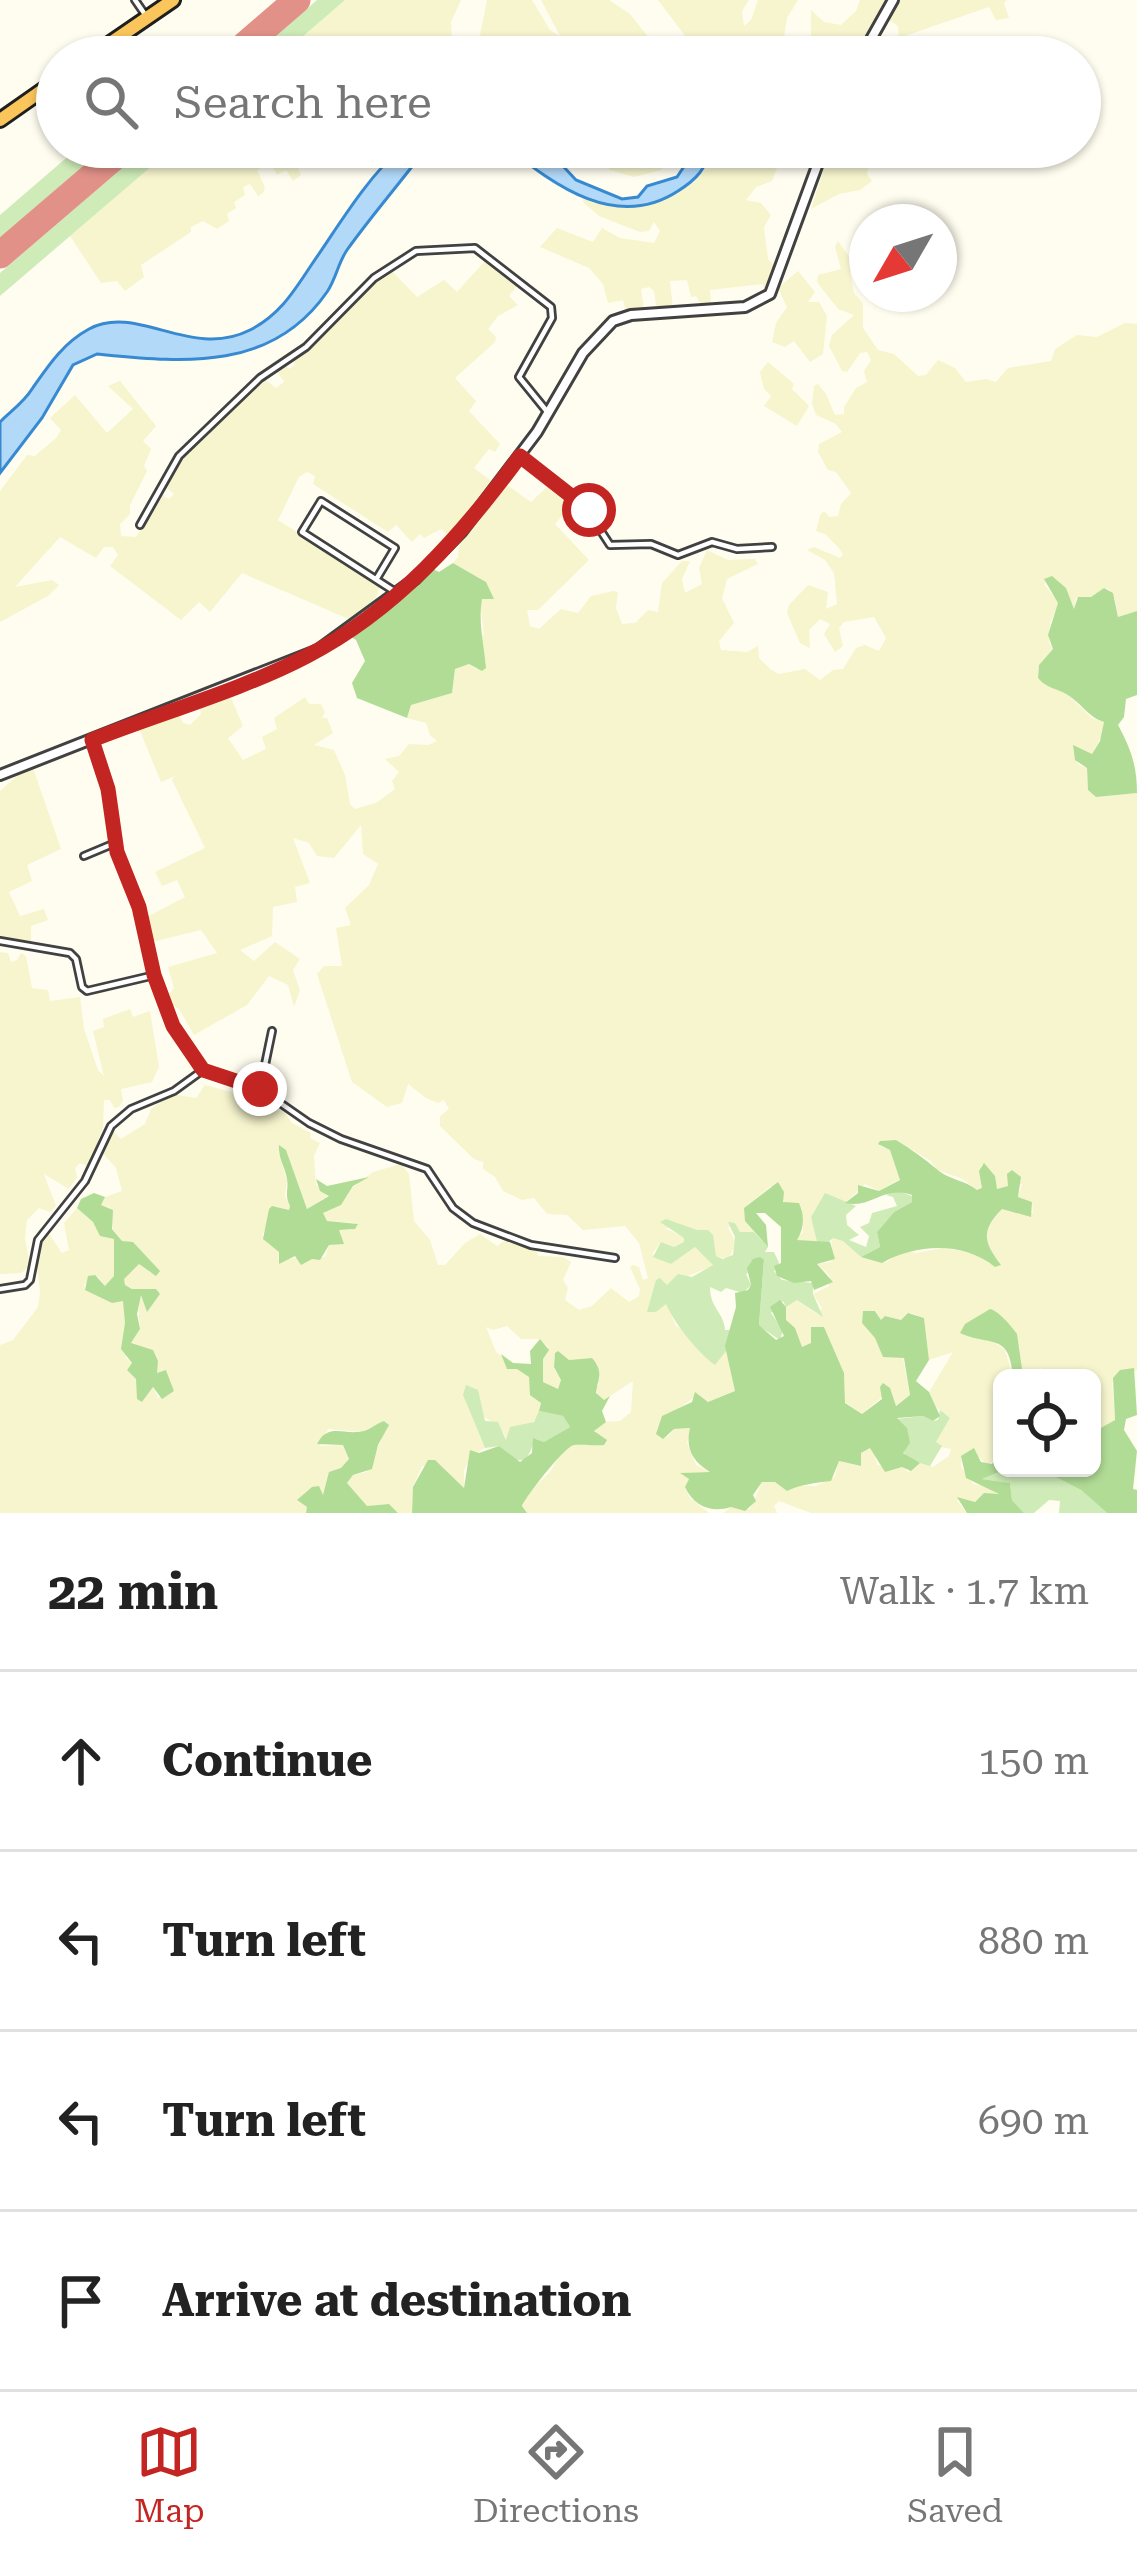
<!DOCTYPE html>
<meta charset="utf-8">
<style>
body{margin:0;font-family:"Roboto Serif",serif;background:#f2f2f2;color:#222}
.controls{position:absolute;right:36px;bottom:36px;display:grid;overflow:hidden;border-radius:18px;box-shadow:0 3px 9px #0004}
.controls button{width:108px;height:108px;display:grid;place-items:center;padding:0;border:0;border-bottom:3px solid #e0e0e0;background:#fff;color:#222;font:60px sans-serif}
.compass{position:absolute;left:849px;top:204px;width:108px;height:108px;border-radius:50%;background:#fff;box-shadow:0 3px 9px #0004;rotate:231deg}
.stop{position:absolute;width:36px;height:36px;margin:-27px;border:9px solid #c32522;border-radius:50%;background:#fff}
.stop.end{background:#c32522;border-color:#fff;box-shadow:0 3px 12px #0008}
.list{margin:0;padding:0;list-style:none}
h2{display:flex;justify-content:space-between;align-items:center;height:156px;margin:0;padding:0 48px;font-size:51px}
h2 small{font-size:39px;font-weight:400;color:#767676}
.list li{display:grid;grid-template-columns:78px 1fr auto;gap:36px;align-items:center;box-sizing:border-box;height:180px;padding:0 48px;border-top:3px solid #e0e0e0}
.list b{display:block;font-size:45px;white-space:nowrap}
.list em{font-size:39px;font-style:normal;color:#767676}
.icon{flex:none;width:66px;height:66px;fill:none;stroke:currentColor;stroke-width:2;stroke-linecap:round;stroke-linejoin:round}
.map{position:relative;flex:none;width:1137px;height:1513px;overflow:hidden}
.search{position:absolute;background:#fff;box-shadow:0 3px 9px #0004;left:36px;right:36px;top:36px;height:132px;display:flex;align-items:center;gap:30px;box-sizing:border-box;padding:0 42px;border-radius:66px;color:#767676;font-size:45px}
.sheet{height:876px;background:#fff}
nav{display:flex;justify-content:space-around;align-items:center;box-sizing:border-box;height:168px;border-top:3px solid #e0e0e0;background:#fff;font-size:33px;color:#767676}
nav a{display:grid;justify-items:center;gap:6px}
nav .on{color:#c32522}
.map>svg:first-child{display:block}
.farmland{fill:#f6f5ce}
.green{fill:#ceebb8}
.forest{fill:#b1dc96}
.water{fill:#b2d9f8;stroke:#3789d1;stroke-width:3}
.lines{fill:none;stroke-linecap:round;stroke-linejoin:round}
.runway{stroke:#e19188;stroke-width:27}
.minor-casing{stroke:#414141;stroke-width:10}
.tertiary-casing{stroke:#414141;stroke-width:14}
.trunk-casing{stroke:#1f1f1f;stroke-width:18}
.minor{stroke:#fff;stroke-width:4.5}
.tertiary{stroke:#fff;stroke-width:8}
.trunk{stroke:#fac65b;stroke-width:12}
.route{stroke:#c32522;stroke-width:15}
</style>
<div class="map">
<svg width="1137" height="1513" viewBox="0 0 1137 1513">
<rect width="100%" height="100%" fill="#fffdef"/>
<path class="farmland" d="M345 0H461L451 22 452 42 447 47 434 46 450 57H279Z
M487 0H532L550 30 560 36 541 0H609L630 14 664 57H489L479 40Z
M658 0H749L742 11 744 26 751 20 758 0H798L787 18 781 57H701Z
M860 0H1007L1004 3 1009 18 996 20 989 7 899 38 898 26 885 17 862 57H829L811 40V10L824 22 841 25 856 11Z
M174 147H296L299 155 295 161 301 175 293 181 286 170 277 175 270 163 257 170 265 187 263 193 258 196 250 184 243 187 245 195 234 202 236 208 227 214 229 221 217 229 203 221 191 227V232L141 265 144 277 125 291 117 281 101 283 70 236Z
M591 147H682L661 170 634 177 610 170Z
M711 147H746L777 168 772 181 756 187 746 200 761 203 771 215 764 227 768 259 779 270 766 293 763 284 710 290 711 305 702 306 696 296 691 297 687 280 670 281 673 309H661L656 305 654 291 649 287 641 289 644 309 626 312 623 300 608 303 603 284 589 268 540 247 557 228 593 242 602 228 620 238 654 243 660 231 654 222 649 231 640 232 599 216 584 203 582 197 611 207 649 205 673 195 701 175Z
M831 147H866L870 159 867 174 872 181 860 190 839 194 811 209Z
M838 241 853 262 850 273 854 293 863 303V328L878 350 894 354 918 376 926 375 938 360 955 368 966 382 986 379 996 382 1008 368 1051 361 1055 349 1077 335 1097 337 1125 323 1137 324V611L1118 617 1115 599 1109 589 1104 588 1091 597 1076 598 1075 610 1069 603 1066 588 1052 577 1044 584 1059 603 1050 623 1049 643 1053 649 1039 665 1038 678 1067 694 1092 718 1104 722 1105 729 1092 754 1073 749 1078 764 1087 768 1088 790 1096 797 1137 793V1370L1112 1382 1115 1420 1099 1429 1094 1426 1092 1378H1059L1040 1368 1029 1375 1022 1368 1005 1322 986 1311 960 1333 987 1337 1005 1350 1013 1378H1002V1447L995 1459 987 1465 979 1457 966 1455 962 1457 961 1467 973 1484 987 1486 999 1495 984 1494 975 1502 961 1498 957 1501 967 1513H811L779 1501 774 1506 777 1513H723L731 1507 750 1509 762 1482H775L787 1491 798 1486H816L835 1477 838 1461 860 1466 861 1453 870 1448 874 1451 877 1465 903 1467 908 1472 920 1463 933 1467 949 1456 951 1449 937 1446 936 1442 950 1418 936 1407 929 1392 953 1352 929 1360 924 1318 911 1313 901 1320 885 1316 881 1321 876 1311 863 1312 862 1323 875 1338 883 1356 903 1358 910 1395 895 1406 893 1397 883 1396 862 1414 845 1402 844 1373 824 1327 811 1343 802 1347 786 1320V1307L797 1300 817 1314 822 1308 813 1294 829 1286 830 1276 817 1264 831 1262 832 1237 843 1241 861 1257 887 1262 902 1251 916 1253 943 1248 980 1254 989 1263 999 1261 988 1251 987 1243V1229L996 1215 1002 1208 1033 1213 1032 1202 1018 1197 1022 1184 997 1189 981 1164 982 1189 977 1190 963 1179 937 1170 931 1161 896 1140 880 1141V1146L890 1150 900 1179 879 1191 865 1184 845 1203 825 1194 811 1217 817 1242 796 1240 803 1232 802 1209 799 1203 786 1204 771 1186 744 1208 754 1232H740L735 1223 728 1228 736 1242 729 1259 716 1256 713 1235 691 1228H665L685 1238 684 1242 674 1247 661 1242 652 1254 671 1264 695 1247 714 1265 667 1285 651 1297 648 1312H656L666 1303 676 1326 688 1333 703 1351H726L736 1384 735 1391 708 1402 698 1394 675 1412 666 1414 657 1430 668 1437 674 1429 691 1428 687 1443 696 1465 710 1472 681 1473 689 1479 685 1487 690 1498 709 1513H527L522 1506 528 1493 550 1472 560 1454 571 1445H604L605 1439 595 1434 596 1428 602 1422 620 1421 631 1412 633 1381 604 1400 598 1398 596 1388 599 1384 592 1358 569 1360 555 1353 554 1368 561 1380 558 1389 543 1382 542 1362 548 1347 539 1339H521L507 1326 493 1330 486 1327 496 1352 529 1376 530 1391 541 1404 538 1418 507 1440 502 1430 466 1403 485 1448 471 1457 464 1470V1489L439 1464 422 1466 413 1487 412 1513H398L389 1504 367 1506 347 1483 353 1475 367 1472 388 1425 384 1421 362 1432 328 1429 320 1446 343 1445 349 1459 322 1496 319 1487H313L298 1501 307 1507 306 1513H0V1345L13 1340 38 1307 40 1293 37 1264 41 1238 49 1234 62 1253 69 1250 64 1223 77 1208 93 1222 100 1236 114 1239V1276L109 1284 105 1286 98 1277 84 1284 85 1289 112 1303 122 1300 126 1306V1358L132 1363 127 1370 136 1379 138 1396 142 1402 153 1387 158 1398 174 1391 167 1371 157 1374 131 1343 140 1329 138 1300 142 1294 145 1297 147 1312 160 1294 156 1289H132L125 1285 124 1278 139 1264 151 1273 150 1261 133 1243 122 1241 113 1229 110 1208 101 1205 105 1197 122 1191 116 1168 101 1151 110 1128 121 1139 145 1124 151 1109 172 1094 196 1098 205 1085 239 1094 260 1091 274 1100 271 1109 284 1112 292 1123 311 1133 310 1138 320 1143 314 1156 316 1185 329 1195 307 1209 286 1150 278 1151 287 1181 285 1196 290 1206 289 1210 277 1207 262 1235 279 1252 278 1259 325 1257 329 1245 339 1244V1230H351L355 1223 327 1221 323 1213 341 1205 353 1187 373 1172 401 1164 409 1174 414 1221 430 1240 438 1265H445L465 1243 480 1234 497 1246 507 1239 537 1251 538 1256 563 1257 571 1262 563 1280 568 1288 565 1300 579 1310 592 1306 611 1288 629 1302 639 1296 640 1289 630 1267 633 1265 639 1267 643 1280 648 1278 639 1243 625 1226 583 1230 567 1215 547 1214 534 1198 522 1200 503 1191 495 1177 483 1169V1162L474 1159 440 1126V1116L449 1109 444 1100 438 1103 426 1098 408 1084 402 1103 387 1107 352 1082 317 974 324 966H342L336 928 351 925 345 908 369 885 378 864 363 854 361 825 334 858 317 856 309 843 293 838 310 883 295 887 297 902 273 907 272 936 240 950 254 961 275 942 300 959 293 970 300 990 294 1007 288 985 269 976 247 1005 194 1035 179 1009 169 1003 168 996 174 988 168 967 217 953 201 930 152 942 145 918 185 897 177 880 162 886 155 872 205 848 172 780 175 776 161 782 138 726 177 710 183 723 190 725 201 714 199 702 228 691 243 726 228 738 243 760 266 749 262 737 277 729 274 718 305 697 309 704H321L325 712 322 718H327L333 733 314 745 334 750 345 775 350 804 355 809 376 803 395 789 392 781 399 772 385 759 399 756 409 744 428 745 437 741 430 735 426 723 407 718 411 705 452 693 455 669 469 664 476 669 486 663 479 641 484 634 480 603 482 599 493 598 480 578 453 563 458 557 459 542 441 529 424 538 420 534 412 542 396 525 388 532 313 484 315 476 307 472 299 477 278 520 380 585 376 598 351 620 242 573 210 612 199 602 181 620 110 566 118 555 113 547H104L96 558 60 537 15 587 52 580 59 585 48 596 0 622V491L27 455 35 456 56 438 61 430 50 418 75 395 107 433 133 409 108 386 120 381 156 426 143 441 151 449 144 466 147 471 130 505V514L120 524 121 536 136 537 163 496 169 499 174 494 167 488 180 457 264 379 276 388 284 382 276 370 285 364 289 369 295 365 293 360 379 277 390 269 417 297 444 280 457 292 485 261 519 283 509 296 518 305 498 316 488 329 496 337 495 342 455 378 476 401 469 411 500 444 495 452 489 449 474 468 502 489 506 484 531 502 547 487 562 499 566 511 555 524 589 560 538 610H527L530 626 539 629 561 609 578 613 591 596 613 591 618 592 616 608 622 624 635 623 648 610 658 612 662 583 682 561H690L682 579 685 593 702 584 699 568 707 550 728 560 755 559 758 564 727 579 722 598 734 623 719 641 721 650 747 652 758 646 759 658 770 669 779 674 805 669 820 680 833 670 843 669 856 648 865 645 879 651 886 638 874 617 844 622 839 628 843 646 835 652 824 634 830 624 820 619 809 630 810 648 800 643 787 613 789 605 808 585 828 592 826 609 837 604 834 573 825 560 807 550 814 547 840 558 843 554 838 547 825 534 816 531 820 515 824 511 830 517 838 516 841 504 851 493 836 472 828 470 818 452 819 444 842 432 836 424 816 415 812 403 814 386 818 384 826 394 835 415 844 414V407L856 388 867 382 864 371 871 360 867 352 860 353 847 372 842 371 829 346 832 335 854 315 838 309 817 282 818 275 841 269 835 247Z
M798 271 815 292 808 302H819L827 316 823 354 810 362 794 341 785 347 772 342 776 323 787 307 778 288Z
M768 362 794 384 792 389 809 406 797 426 764 406 771 396 764 389 760 372Z
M33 768 61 849 27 865 32 881 9 892 20 916 44 909 48 920 31 926V943L0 938V791L20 773Z
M0 952 8 953 11 962 17 960 21 953 26 956 32 988 48 990 50 1001 80 997 84 1029 98 1070 104 1076 93 1031 104 1027 103 1019 130 1009 133 1017 150 1011 159 1067 152 1082 121 1089 123 1101 119 1107 114 1108 110 1100H104L103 1127 89 1166 80 1163 75 1168 77 1177 69 1189 44 1174 56 1206 50 1212 39 1208 27 1220 25 1238 30 1266 21 1273 0 1274Z"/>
<path class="green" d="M317 0H345L279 57H251Z
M79 147H105L0 238V215Z
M146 147H174L0 296V273Z
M896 1190 912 1196V1202L894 1212 877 1232 880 1247 861 1257 843 1241 833 1238 825 1245 817 1242 811 1217 825 1193 856 1206 846 1215 847 1225 859 1235 849 1240 866 1247 869 1236 860 1227 869 1223 872 1213 897 1206 893 1197 886 1195Z
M666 1219 697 1230H708L713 1235 716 1256 723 1259 733 1255 735 1237 728 1222 735 1223 740 1232H754L768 1247 765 1252H774L779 1263 774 1271 782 1280 813 1283V1294L823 1317 797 1300 786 1307 783 1301 771 1313 783 1330 780 1340 759 1326 764 1261 746 1274 751 1285 743 1293 726 1288 721 1292 710 1287C710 1309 724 1312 725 1330H730L726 1351 715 1365C698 1353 674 1323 666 1304L656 1312H647L656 1280 660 1278 667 1285 678 1274 692 1277 713 1265 695 1247 671 1264 653 1257 661 1242 674 1247 684 1242V1238L660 1222Z
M466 1385 478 1390 485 1421 498 1422 506 1440 510 1427 534 1422 539 1411 563 1416 570 1427 544 1442 536 1439 526 1460H515L499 1446 485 1448 463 1395Z
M940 1410 950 1418 936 1442 942 1446 930 1466 913 1461 903 1452 910 1443 896 1419 923 1416 933 1421 938 1420Z
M1009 1468H1038L1081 1490 1107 1513H1059L1060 1501 1049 1500 1034 1513H1024L1012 1500 1010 1483 982 1479Z"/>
<path class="forest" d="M453 563 486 582 494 599H482C478 623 484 644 486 668L482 671 469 664 455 669 452 693 411 705 407 718 357 698 352 683 365 661 356 640 350 636 426 573 433 569 439 572Z
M1052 576 1066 588 1074 609 1078 597H1091L1104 588 1113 593 1118 617 1137 611V695L1126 699 1124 717 1118 725C1131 749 1137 766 1137 793L1096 797 1088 790 1087 768 1075 760 1073 745 1092 754 1100 741 1104 722C1089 717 1084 707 1072 698 1060 688 1048 690 1038 678L1039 665 1053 649 1048 635 1058 603 1044 579Z
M896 1140C911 1149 926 1160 939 1171 950 1180 965 1180 977 1190L982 1188 979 1171 984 1163 995 1176 997 1189 1008 1186 1007 1174 1012 1170 1021 1177 1018 1197 1032 1202 1031 1217 1002 1209C980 1231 984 1243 1001 1265L995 1267C963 1241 916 1244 882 1263L861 1257 880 1247 877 1232 894 1212 912 1202V1195C883 1185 872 1209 845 1203L858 1193V1185L879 1191 900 1180 890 1150 878 1144 880 1141Z
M279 1145 286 1150 307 1209 329 1196 320 1191 316 1179 327 1186 369 1177 353 1186 341 1205 323 1213 327 1221 358 1224 355 1229 339 1230 344 1244 329 1245 320 1260 312 1259 301 1265 295 1256 279 1264V1252L263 1239 269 1209 272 1206 289 1210 290 1206C284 1194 289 1190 287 1179 285 1166 278 1159 279 1145Z
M778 1182 784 1192 783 1202 799 1203C805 1216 804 1229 797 1240L830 1242 835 1259 817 1264 833 1282 814 1290 811 1281 794 1283 777 1276 774 1266 781 1263V1227L765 1213H756L766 1225 768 1247 745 1221 744 1208Z
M94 1193 105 1197 101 1205 113 1210 112 1229 122 1241 133 1242 160 1271 156 1276 139 1264 124 1279 125 1285 132 1289H156L160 1294 147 1312 141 1295 137 1314 140 1329 131 1343 153 1350 158 1361 157 1373 166 1370 174 1391 162 1399 153 1387 142 1402 137 1399 136 1379 127 1370 132 1363 121 1349 125 1323 123 1301 112 1303 85 1290 88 1276 95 1275 105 1286 114 1276V1239L100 1236 93 1222 77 1208 81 1199Z
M760 1257 764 1260 759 1325 776 1340 784 1336 770 1307 780 1300 786 1307V1320L795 1328 802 1347 811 1343V1327H824L844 1373 845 1403 862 1414 882 1399 880 1387 883 1383 890 1388 896 1406 910 1395 904 1358 883 1357 875 1338 862 1323 863 1311H875L881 1320 885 1316 901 1320 908 1313 924 1318 929 1360 916 1381 929 1392 940 1416 933 1421 923 1416 897 1418 907 1428 910 1443 903 1453 920 1463 911 1471 902 1467 885 1472 870 1448 861 1453V1466L839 1461 831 1481C819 1482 798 1485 787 1491L775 1482H762L753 1495 756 1501 745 1511 731 1507C712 1513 694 1507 685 1487L689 1479 680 1473 710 1472C693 1462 685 1449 690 1428L674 1429 663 1439 656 1434 662 1416 692 1402 695 1392 708 1402 735 1391 725 1346 736 1307 735 1293 748 1290 751 1285 747 1268 753 1259Z
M990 1309C999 1311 1012 1327 1017 1334L1022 1369 1029 1375 1045 1369 1059 1378H1013C1010 1331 990 1347 960 1333L965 1324Z
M540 1339 549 1350 543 1359V1382L558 1389 561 1380 554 1367 555 1353 558 1351 569 1360 592 1358C604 1372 598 1378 596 1393L604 1400 610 1396 602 1411 606 1422 594 1431 607 1440 604 1445C594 1446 583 1444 574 1445 565 1446 527 1495 522 1506L527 1513H412L413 1487 428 1460H435L464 1488 470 1450 479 1453 499 1446 520 1462 532 1453 533 1438 544 1442 570 1427 563 1416 539 1411 541 1403 530 1395 529 1377 517 1369H507L501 1354 513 1363 531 1364 530 1351Z
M1134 1368 1137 1415 1126 1419 1124 1430 1137 1451 1133 1489 1137 1490V1513H1107L1081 1490 1038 1468H1092V1420L1099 1429 1115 1420 1113 1378 1120 1370Z
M384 1421 389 1425 378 1445 372 1469 353 1475 347 1483 367 1506 389 1504 398 1513H306L307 1507 297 1500 312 1487 319 1486 323 1495 329 1472 341 1468 349 1459 343 1445 317 1444C329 1422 343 1436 364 1431 368 1430 380 1422 384 1421Z
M1002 1447V1468H1009L982 1479 1010 1483 1012 1500 1024 1513H967L957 1497 975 1502 984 1493 999 1494 966 1478 961 1456 974 1448 981 1462 992 1464Z"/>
<path class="water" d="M402 147H427C401 182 372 215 347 250 338 263 336 279 327 292 271 373 181 362 97 354L73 365 42 418 0 473V422C11 411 24 402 32 389 48 366 63 343 89 329 137 303 191 360 250 330 280 315 294 291 312 264 339 225 366 179 402 147Z
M507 147H526L541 155 548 147H557L562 165 576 180 622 199 638 197 647 186 677 177 697 147H711C706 169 697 179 678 191 617 231 555 186 507 147Z"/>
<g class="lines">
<path class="runway" d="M231 57 297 0
M0 255 126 147"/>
<defs>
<path id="minor" d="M135 0 144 13
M520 456 582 502 610 545 651 544 678 555 712 542 737 549 772 547
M140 525 179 456 260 378 306 347 374 278 416 251 475 248 551 307 552 318 519 377 549 414
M377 578 395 548 321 501 302 532 397 593
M92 742 108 789 117 852 139 907 158 984 173 1026 203 1070 260 1089 309 1123 341 1139 427 1169 453 1208 473 1223 531 1245 615 1258
M84 856 115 843
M0 941 70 953 76 959 82 987 87 991 155 975
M260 1089 272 1031
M0 1289 25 1285 30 1280 38 1240 85 1181 111 1126 131 1109 174 1091 203 1070"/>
<path id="tertiary" d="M861 57 893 0
M0 775 318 650 415 579 462 531 537 432 583 353 613 321 631 315 745 307 770 294 824 147"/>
<path id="trunk" d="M90 57 173 0
M0 120 57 80"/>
</defs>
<use href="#minor" class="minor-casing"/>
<use href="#tertiary" class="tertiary-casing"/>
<use href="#trunk" class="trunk-casing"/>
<use href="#minor" class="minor"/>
<use href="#tertiary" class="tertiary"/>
<use href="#trunk" class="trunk"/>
</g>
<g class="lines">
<path class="route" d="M260 1089 203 1070 173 1026 154 975 139 907 117 852 108 789 92 740C160 713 242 690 307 656 395 611 462 535 520 456L589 510"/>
</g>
</svg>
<div class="controls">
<button><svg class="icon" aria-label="locate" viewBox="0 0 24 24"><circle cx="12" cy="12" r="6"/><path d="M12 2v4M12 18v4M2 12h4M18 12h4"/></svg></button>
</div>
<svg class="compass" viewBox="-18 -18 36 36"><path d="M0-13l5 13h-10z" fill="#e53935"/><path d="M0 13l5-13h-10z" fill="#767676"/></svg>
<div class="stop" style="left:589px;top:510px"></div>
<div class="stop end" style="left:260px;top:1089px"></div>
<div class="search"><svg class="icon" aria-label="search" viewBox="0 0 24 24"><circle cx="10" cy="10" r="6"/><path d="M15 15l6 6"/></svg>Search here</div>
</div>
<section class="sheet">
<h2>22 min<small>Walk · 1.7 km</small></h2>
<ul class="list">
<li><svg class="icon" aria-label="ahead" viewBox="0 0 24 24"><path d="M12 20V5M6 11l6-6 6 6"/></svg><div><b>Continue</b></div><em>150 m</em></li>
<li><svg class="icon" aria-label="left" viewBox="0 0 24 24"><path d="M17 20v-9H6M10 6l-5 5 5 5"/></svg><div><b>Turn left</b></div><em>880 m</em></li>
<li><svg class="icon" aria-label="left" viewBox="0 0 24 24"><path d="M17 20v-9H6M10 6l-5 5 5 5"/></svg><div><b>Turn left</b></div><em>690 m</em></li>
<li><svg class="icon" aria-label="arrive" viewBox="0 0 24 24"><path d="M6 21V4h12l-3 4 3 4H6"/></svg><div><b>Arrive at destination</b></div></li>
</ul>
</section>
<nav>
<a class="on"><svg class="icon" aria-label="map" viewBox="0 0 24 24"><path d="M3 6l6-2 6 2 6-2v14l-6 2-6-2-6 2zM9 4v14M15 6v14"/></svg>Map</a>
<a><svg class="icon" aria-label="directions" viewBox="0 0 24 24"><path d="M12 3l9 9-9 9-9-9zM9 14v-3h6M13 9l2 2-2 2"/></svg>Directions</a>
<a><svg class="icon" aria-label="saved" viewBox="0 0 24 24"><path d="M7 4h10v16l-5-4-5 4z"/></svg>Saved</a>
</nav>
